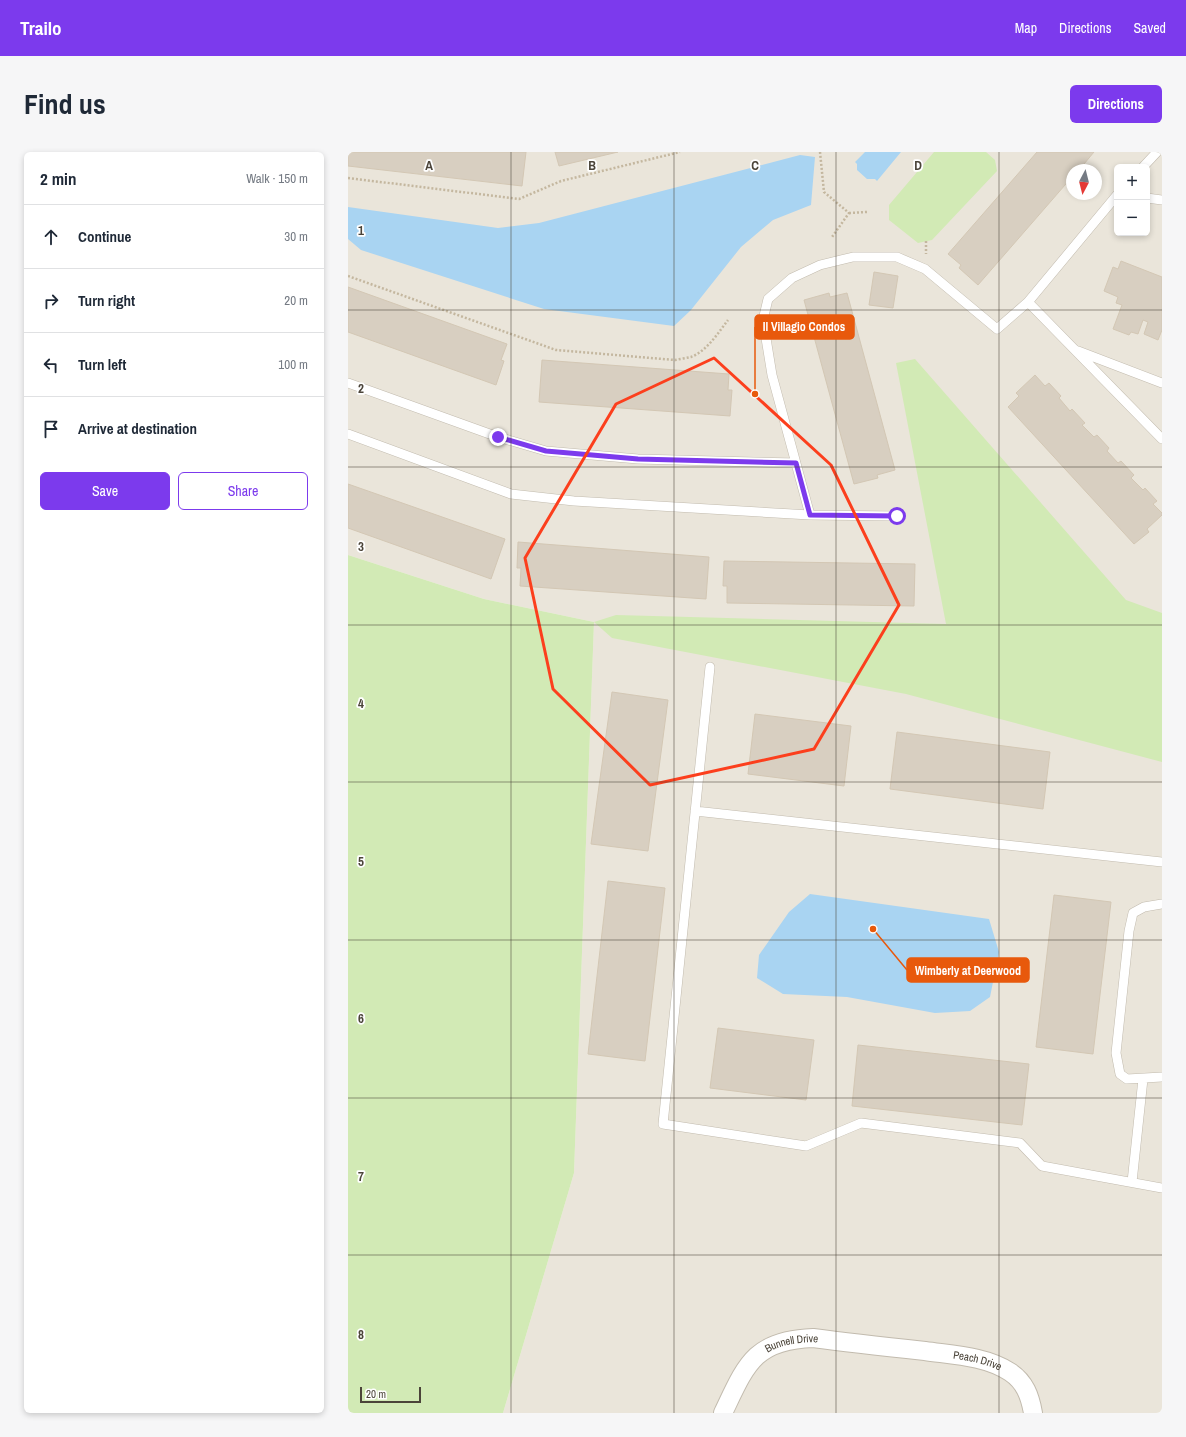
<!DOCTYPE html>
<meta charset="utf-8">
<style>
body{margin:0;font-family:"Archivo Narrow",sans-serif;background:#f6f6f7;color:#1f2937}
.controls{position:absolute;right:12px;top:12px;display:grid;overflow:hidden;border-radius:6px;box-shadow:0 2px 6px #0003}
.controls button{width:36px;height:36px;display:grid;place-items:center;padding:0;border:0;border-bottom:1px solid #e0e1e3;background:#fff;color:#1f2937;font:20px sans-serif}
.compass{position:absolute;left:718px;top:12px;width:36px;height:36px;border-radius:50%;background:#fff;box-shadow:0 2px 6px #0003;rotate:187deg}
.scale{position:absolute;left:12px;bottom:10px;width:61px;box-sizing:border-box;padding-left:4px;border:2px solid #4b4439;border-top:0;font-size:11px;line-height:14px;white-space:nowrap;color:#4b4439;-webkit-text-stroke:3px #fff;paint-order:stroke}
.stop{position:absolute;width:12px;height:12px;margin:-9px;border:3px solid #7c3aed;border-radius:50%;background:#fff}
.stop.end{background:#7c3aed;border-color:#fff;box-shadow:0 1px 4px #0008}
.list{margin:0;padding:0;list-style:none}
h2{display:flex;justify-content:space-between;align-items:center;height:52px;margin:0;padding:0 16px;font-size:17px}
h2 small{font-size:13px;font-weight:400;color:#747a83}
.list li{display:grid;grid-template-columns:26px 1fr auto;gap:12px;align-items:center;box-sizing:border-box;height:64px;padding:0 16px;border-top:1px solid #e0e1e3}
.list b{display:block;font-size:15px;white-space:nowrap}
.list em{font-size:13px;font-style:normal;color:#747a83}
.actions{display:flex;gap:8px;padding:12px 16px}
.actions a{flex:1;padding:9px 0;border:1px solid #7c3aed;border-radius:6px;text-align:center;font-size:14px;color:#7c3aed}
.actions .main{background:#7c3aed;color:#fff}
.icon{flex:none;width:22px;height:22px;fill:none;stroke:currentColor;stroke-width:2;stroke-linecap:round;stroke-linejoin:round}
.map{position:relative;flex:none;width:814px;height:1261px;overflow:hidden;border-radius:6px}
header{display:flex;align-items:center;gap:24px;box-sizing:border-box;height:56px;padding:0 20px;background:#7c3aed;color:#fff}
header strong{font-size:19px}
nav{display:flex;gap:22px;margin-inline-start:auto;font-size:14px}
.intro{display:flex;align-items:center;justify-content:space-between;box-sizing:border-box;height:96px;padding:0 24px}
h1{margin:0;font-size:28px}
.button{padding:10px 18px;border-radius:6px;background:#7c3aed;color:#fff;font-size:14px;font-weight:700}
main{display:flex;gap:24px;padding:0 24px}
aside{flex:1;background:#fff;border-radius:6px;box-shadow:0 2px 6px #0003}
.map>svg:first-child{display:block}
.residential{fill:#eae5da;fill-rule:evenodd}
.green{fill:#d2eab5}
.water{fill:#a9d4f2}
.building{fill:#d8cfc1;stroke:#d3c7b4}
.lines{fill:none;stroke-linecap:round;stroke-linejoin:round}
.lane-casing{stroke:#c2bbae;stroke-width:10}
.street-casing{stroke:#c2bbae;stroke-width:20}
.path{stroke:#c4b79f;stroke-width:2.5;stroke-dasharray:2 2;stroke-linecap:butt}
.lane{stroke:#fff;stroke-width:9}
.street{stroke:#fff;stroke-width:18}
.route{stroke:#7c3aed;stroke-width:5}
.marked{fill:none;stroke:#fc3f1d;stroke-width:3;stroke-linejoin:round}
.grid{fill:none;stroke:#4b4439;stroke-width:1;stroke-opacity:0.55}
.labels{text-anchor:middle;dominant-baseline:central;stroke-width:3.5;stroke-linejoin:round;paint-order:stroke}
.street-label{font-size:11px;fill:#4b4439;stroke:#fff}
.grid-label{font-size:13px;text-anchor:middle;font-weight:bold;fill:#4b4439;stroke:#fff;stroke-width:3.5;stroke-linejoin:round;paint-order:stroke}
.leader{fill:none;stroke:#e8590c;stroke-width:1.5}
.callout-dot{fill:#e8590c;stroke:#fff;stroke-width:1.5}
.callout{fill:#e8590c;stroke:#e8590c;stroke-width:1.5}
.callout-label{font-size:12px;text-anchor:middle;font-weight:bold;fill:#fff}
</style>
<header>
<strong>Trailo</strong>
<nav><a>Map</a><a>Directions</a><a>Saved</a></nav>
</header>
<div class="intro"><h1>Find us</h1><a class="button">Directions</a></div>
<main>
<aside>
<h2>2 min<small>Walk · 150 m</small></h2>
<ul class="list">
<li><svg class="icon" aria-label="ahead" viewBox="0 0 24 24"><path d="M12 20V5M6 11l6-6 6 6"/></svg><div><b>Continue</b></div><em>30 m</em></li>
<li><svg class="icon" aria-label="right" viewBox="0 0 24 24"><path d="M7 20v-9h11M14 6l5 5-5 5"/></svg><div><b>Turn right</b></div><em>20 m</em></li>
<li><svg class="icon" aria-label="left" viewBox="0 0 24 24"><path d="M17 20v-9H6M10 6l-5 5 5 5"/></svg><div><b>Turn left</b></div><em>100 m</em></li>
<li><svg class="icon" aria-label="arrive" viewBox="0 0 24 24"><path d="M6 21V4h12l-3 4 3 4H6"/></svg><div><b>Arrive at destination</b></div></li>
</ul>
<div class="actions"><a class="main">Save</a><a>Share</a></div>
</aside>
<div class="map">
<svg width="814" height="1261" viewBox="0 0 814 1261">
<rect width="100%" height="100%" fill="#f6f3ec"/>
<path class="residential" d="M0 0H814V1261H155L226 1021 246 470 136 447 0 403ZM769 15H799V81H769ZM724 18H748V42H724Z"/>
<path class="green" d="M586 0H638L647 8 649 19 584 88 570 91 541 68V53Z
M567 207 778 448 814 461V610L558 542 264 486 246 470 226 1021 155 1261H0V403L136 447 246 470 268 463 598 472 548 211Z"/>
<path class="water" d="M517 0H553L529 29 527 27H519L509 18V12L507 10Z
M452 3 467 5 463 53 425 68 393 95 343 158 326 174 196 157 13 98 0 87V55L150 76 191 71Z
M462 742 641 767 651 800 642 845 622 859 587 861 499 845 435 842 409 826 411 803 441 760Z"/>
<path class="building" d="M0 0H178L174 34 0 14Z
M207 0H270L211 14Z
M689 0H746L731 18H724V25L630 133 611 116 613 113 600 102Z
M773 109 814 125V178L810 188 796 182 800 170 795 168 790 182 783 180 781 183 765 177 774 153 768 151 770 145 756 139 765 115 770 117Z
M526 120 550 124 545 156 521 153Z
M0 135 159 192 153 208 156 209 148 233 0 180Z
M481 141 482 145 499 141 547 318 529 323 530 326 506 332 456 148Z
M194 208 381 222 380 238H384L382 264 191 250Z
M687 223 697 234 701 231 713 244 711 246 722 259 724 257 737 271 734 273 746 285 749 283 761 296 759 299 770 311 773 309 786 323 783 326 795 338 797 336 809 349 805 352 814 361V363L799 377 801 380 786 392 660 255 671 244 668 241Z
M0 332 157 387 143 427 0 376Z
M170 390 361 405 358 447 172 434 173 416H169Z
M376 409 567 412 566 454 379 451V434H375Z
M264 540 320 548 300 699 243 692Z
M407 562 503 574 496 634 400 622Z
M549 580 702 600 695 657 542 637Z
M260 729 317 736 297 909 240 902Z
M706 743 763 750 745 902 688 895Z
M370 876 466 888 458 948 362 936Z
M510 893 681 912 674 973 504 954Z"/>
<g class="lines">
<defs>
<path id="lane" d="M795 15 809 0
M799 46 814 48
M680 150 814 287
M730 199 814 231
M0 231 150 285 198 299 290 307 448 311
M0 282 163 342 226 349 462 363 549 364
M462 363 424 223 415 168 420 147 444 126 472 113 505 105H549L577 117 649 177 680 150 769 43
M362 515 315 972 458 994 513 971 672 991 694 1014 814 1036
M347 659 814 710
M814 752 796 755 785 761 781 779 768 901 772 922 779 927 814 925
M784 1030 795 927"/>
<g id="street">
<path id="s1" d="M375 1261C398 1213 406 1188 465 1186 503 1191 540 1195 577 1199 605 1203 638 1204 662 1220 677 1230 682 1244 685 1261"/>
</g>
</defs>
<use href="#lane" class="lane-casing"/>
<use href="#street" class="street-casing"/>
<path class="path" d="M472 0 476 40 501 61 484 85
M0 26 171 47 213 29 332 0
M501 61 519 60
M578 89V102
M0 124 208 198 327 208C332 207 338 206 343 205 359 199 370 181 380 168"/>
<use href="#lane" class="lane"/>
<use href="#street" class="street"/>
</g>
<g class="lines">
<path class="route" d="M150 285 198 299 290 307 448 311 462 363 549 364"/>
</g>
<path class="marked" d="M366 206 483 313 551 453 466 597 302 633 205 537 177 406 268 252Z"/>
<path class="grid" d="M163 0V1261M326 0V1261M488 0V1261M651 0V1261M0 158H814M0 315H814M0 473H814M0 630H814M0 788H814M0 946H814M0 1103H814"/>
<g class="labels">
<g class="street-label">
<text stroke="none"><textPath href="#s1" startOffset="105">Bunnell Drive</textPath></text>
<text stroke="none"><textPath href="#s1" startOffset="293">Peach Drive</textPath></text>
</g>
</g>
<g class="grid-label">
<text x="81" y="18">A</text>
<text x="244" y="18">B</text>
<text x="407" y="18">C</text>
<text x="570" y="18">D</text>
<text x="13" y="83">1</text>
<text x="13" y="241">2</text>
<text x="13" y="399">3</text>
<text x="13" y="556">4</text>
<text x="13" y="714">5</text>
<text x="13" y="871">6</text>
<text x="13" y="1029">7</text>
<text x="13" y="1187">8</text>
</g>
<path class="leader" d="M407 242L407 175M525 777L559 818"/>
<g class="callout-dot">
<circle cx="407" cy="242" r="4"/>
<circle cx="525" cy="777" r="4"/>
</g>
<g class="callout">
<rect x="407" y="163" width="99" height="24" rx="4"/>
<rect x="559" y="806" width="122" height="24" rx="4"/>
</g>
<g class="callout-label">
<text x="456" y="179">Il Villagio Condos</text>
<text x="620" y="823">Wimberly at Deerwood</text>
</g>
</svg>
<div class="controls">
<button>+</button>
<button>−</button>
</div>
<svg class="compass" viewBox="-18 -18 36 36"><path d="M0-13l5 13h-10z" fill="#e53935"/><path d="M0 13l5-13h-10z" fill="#747a83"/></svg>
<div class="scale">20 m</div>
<div class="stop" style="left:549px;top:364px"></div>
<div class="stop end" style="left:150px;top:285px"></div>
</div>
</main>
